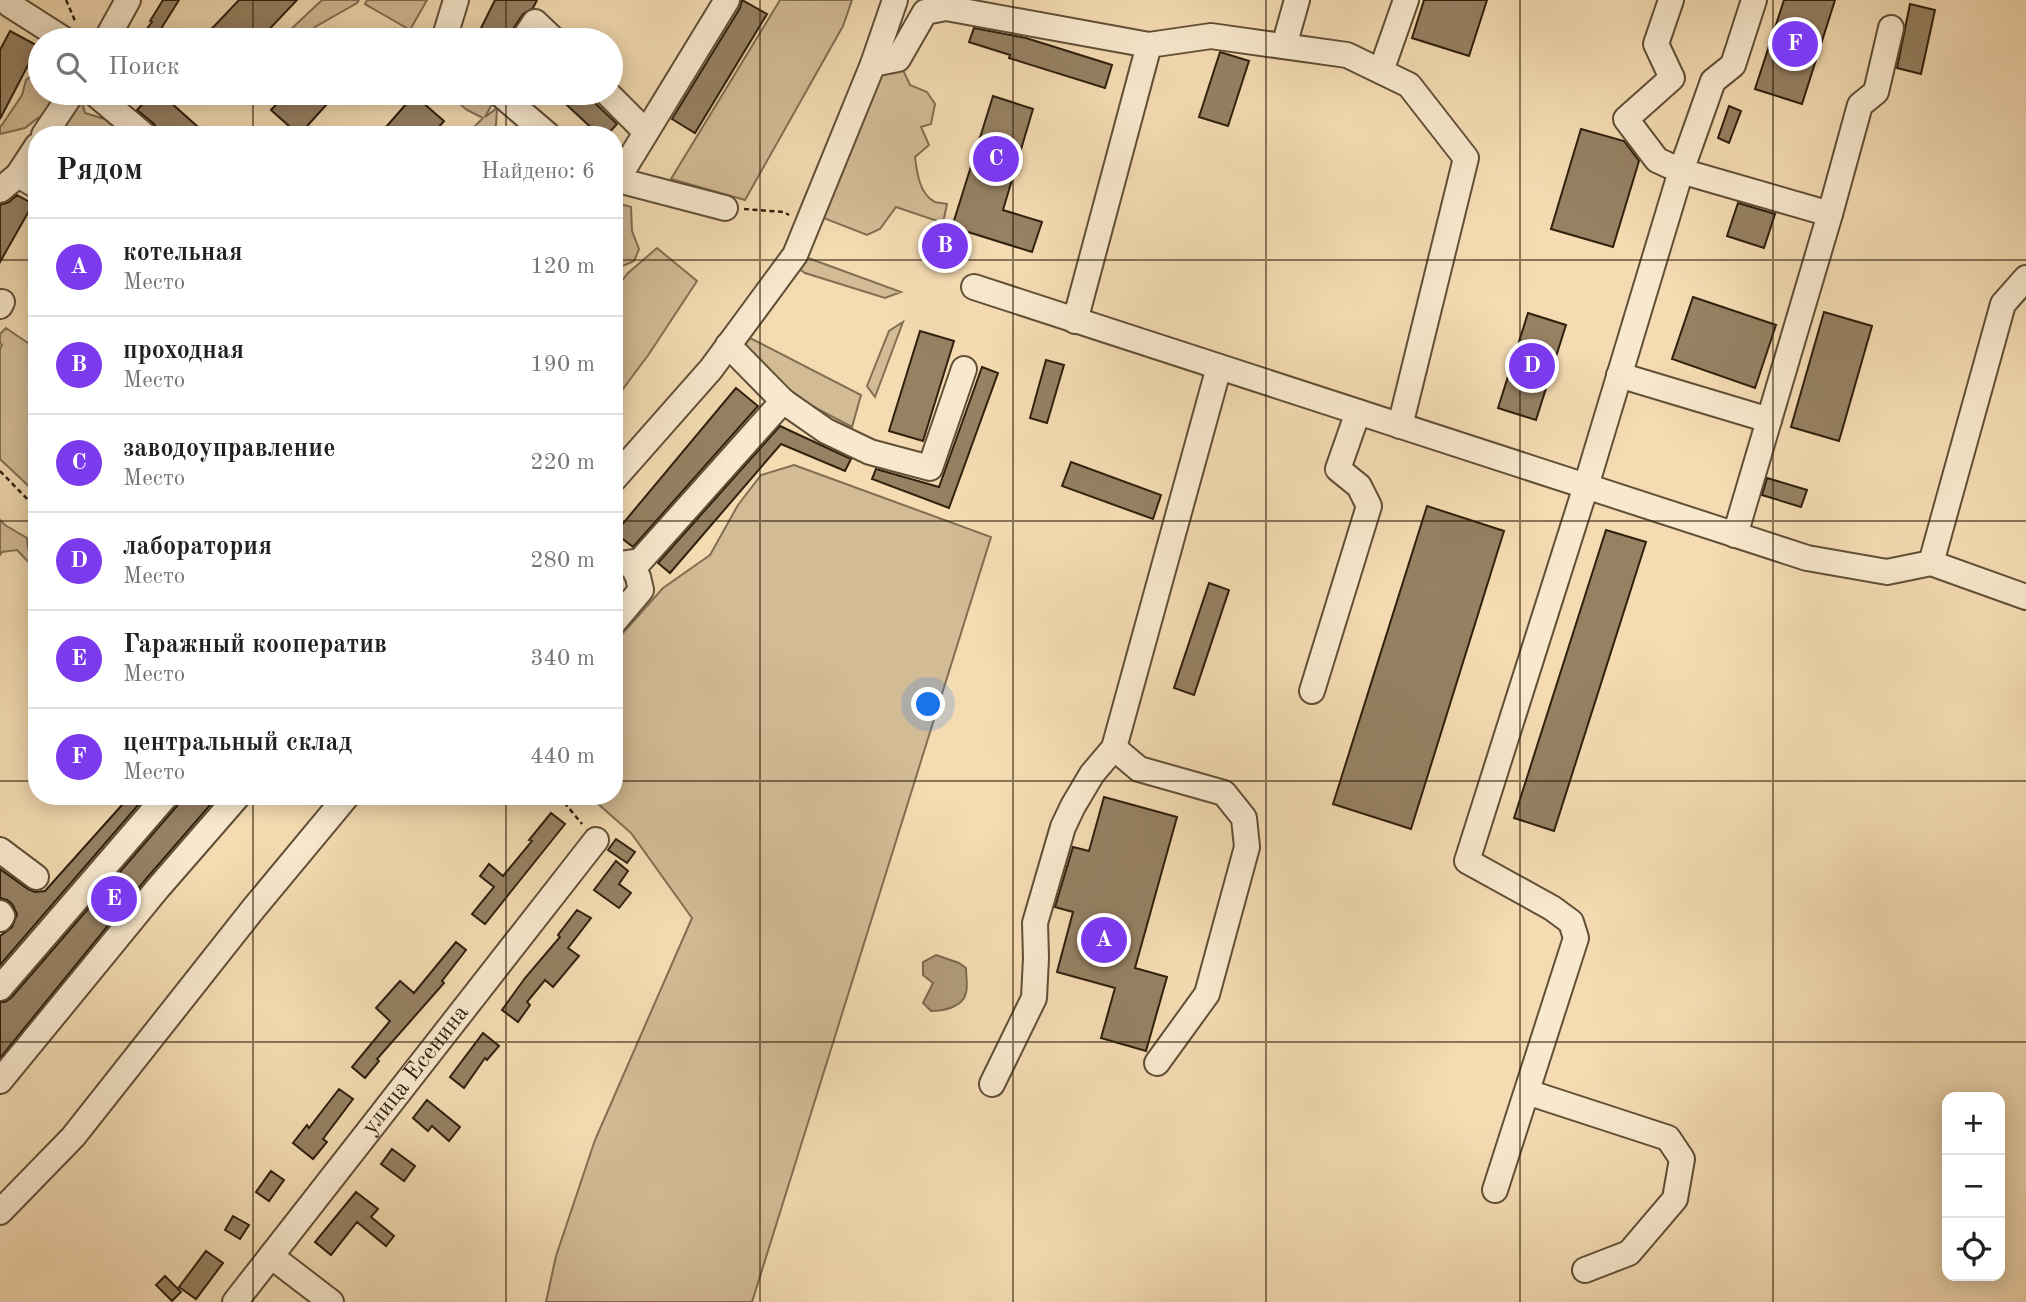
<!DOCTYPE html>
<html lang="ru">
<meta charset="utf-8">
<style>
body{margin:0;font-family:"Old Standard TT",serif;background:#f6f6f6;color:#202124}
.controls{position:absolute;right:21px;bottom:21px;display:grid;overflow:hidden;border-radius:14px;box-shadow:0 4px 18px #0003}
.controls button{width:63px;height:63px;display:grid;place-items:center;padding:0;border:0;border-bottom:2px solid #e0e0e0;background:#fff;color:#202124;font:35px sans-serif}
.you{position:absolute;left:929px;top:705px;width:24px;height:24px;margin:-18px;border:5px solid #fff;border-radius:50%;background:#1a73e8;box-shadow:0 0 0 10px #1a73e833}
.badge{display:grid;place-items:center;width:46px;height:46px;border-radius:50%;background:#7c3aed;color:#fff;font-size:23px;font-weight:700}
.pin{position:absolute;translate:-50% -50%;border:4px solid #fff;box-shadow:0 2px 7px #0006}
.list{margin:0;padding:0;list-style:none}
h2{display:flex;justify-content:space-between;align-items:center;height:91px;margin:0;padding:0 28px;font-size:30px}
h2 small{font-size:23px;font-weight:400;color:#757577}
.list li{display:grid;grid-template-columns:46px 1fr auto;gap:21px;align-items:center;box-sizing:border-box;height:98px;padding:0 28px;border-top:2px solid #e0e0e0}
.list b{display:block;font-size:26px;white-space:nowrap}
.list p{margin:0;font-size:23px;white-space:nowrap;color:#757577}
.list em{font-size:23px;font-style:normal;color:#757577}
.icon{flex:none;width:38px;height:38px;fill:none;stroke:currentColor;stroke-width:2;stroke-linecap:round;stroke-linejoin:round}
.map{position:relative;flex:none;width:2026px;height:1302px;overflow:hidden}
.search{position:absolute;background:#fff;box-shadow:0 4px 18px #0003;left:28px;top:28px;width:595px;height:77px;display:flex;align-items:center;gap:18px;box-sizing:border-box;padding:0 24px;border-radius:38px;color:#757577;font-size:26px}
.panel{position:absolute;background:#fff;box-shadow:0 4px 18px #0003;left:28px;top:126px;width:595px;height:679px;border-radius:28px}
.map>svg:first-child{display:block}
.green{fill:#d3bb96;stroke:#826e52;stroke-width:2}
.water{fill:#b19b7a;stroke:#7d6a4f;stroke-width:2}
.building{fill:#968163;stroke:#30200e;stroke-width:2}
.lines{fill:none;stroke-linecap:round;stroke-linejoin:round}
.minor-casing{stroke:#614f37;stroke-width:28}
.path{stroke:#30200e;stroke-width:2.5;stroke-dasharray:5 3.5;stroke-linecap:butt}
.minor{stroke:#f8e8cd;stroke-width:24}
.grid{fill:none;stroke:#30200e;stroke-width:2;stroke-opacity:0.55}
.labels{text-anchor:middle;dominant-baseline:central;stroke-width:5;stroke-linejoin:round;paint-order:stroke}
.street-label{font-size:24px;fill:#30200e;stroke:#f8e8cd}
</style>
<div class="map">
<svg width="2026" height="1302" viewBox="0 0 2026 1302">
<rect width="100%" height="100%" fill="#f4dbb2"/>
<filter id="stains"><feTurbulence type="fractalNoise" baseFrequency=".00286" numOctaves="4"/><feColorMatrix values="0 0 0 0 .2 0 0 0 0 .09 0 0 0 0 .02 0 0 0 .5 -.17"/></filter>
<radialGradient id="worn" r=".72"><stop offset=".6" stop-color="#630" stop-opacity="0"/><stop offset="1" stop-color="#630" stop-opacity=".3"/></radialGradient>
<path class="green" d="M322 0H359L357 3 315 27 304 40H287L290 30Z
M367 0H427L410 30 365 4Z
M780 0H852L843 26 745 200 671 179Z
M903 70 910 85 927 92 935 104 931 124 921 127 929 145 915 157C917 172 919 194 935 202 938 203 943 203 947 204L943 223 896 207 880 229 867 235 821 217 881 72Z
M32 75 40 82V93H51L55 97 81 98 85 113 111 121 129 135H59L48 115 38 118 25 128 0 134V126L2 125 22 95 26 80Z
M447 93H478L492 104 485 117 497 108 496 125 486 135H466L483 118 467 110Z
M614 202 631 207 632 231 639 249 634 261 614 270V240L618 235 614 230Z
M657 248 697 281 649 354 614 401V291L628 273Z
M808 258 901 292 885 298 805 273 795 266Z
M903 322 875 397 867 386 889 331Z
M6 328 31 345 37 344V494L0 459V349L2 345 0 343V334Z
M744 337 752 339 861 395 852 427 793 396 745 349Z
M794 465 991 537 752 1302H546L556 1256 595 1140 692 918 631 833 589 796H614V643L663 588 710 555 738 505 761 475Z
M0 520 5 525 27 538 28 548 37 554V571L17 550 2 552 0 555Z"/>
<path class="water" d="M936 955 959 963 966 968C966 976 968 986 966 993 963 1007 944 1011 931 1011L923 1003 933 983 923 975V962Z"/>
<path class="building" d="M163 0H179L159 32 170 40H138L152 22 150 21Z
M239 0H297L259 40H201Z
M495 0H537L533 8 523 14 511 32 508 40H490L478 34Z
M742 0 767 14 695 133 672 119 740 8Z
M1424 0H1487L1469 56 1412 38Z
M1784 0H1835L1802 104 1755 89Z
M1910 4 1935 10 1921 74 1897 68Z
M974 28 1026 38 1112 65 1105 88 1009 58 1010 55 969 42Z
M10 31 38 46 0 119V50Z
M1220 52 1249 61 1228 126 1199 117Z
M153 93H160L207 135H160L154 124 137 110Z
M287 93H337L299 135 271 110Z
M554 93H593L596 104 617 124 607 135H599Z
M414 95 444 121 432 135H379Z
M993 96 1033 109 1003 210 1042 222 1032 252 952 227Z
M1729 106 1741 111 1729 143 1718 138Z
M1581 129 1624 141 1639 161 1613 247 1551 229Z
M17 195 33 204 0 262V205L9 202Z
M1738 203 1775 214 1764 248 1727 236Z
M937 227 962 234 953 265 929 258Z
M1693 297 1776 325 1755 388 1672 359Z
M1824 312 1872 326 1839 441 1791 427Z
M1528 313 1566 325 1536 420 1498 408Z
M920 331 954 341 923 441 889 431Z
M1046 360 1064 365 1047 423 1030 418Z
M982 367 998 373 949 508 872 479 876 469 939 487Z
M736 388 758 406 633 547 615 533Z
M780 426 851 459 845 471 781 444 670 573 658 563Z
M1071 462 1161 495 1153 519 1062 486Z
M1767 478 1807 490 1801 507 1762 495Z
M1427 506 1504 531 1411 829 1333 804Z
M1606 530 1646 542 1554 831 1514 818Z
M1209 583 1229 590 1194 695 1174 688Z
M130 796H146L0 965V936L12 927 17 914 12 904 7 900 0 898V869L28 889 35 892 45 891Z
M181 796H218L146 879 0 1058V1002H5L11 998 177 806Z
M1104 797 1177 817 1135 968 1167 977 1146 1051 1101 1038 1115 988 1057 972 1073 912 1055 907 1073 847 1089 851Z
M551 813 565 824 485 924 472 914 494 887 480 876 489 864 503 876 532 841 529 840Z
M616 839 635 852 627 863 608 850Z
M616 861 628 871 619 884 631 893 619 908 594 890Z
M577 910 591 918 568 948 579 956 553 987 545 980 527 1002 530 1005 518 1022 502 1010 525 978 560 937 558 935Z
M456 942 466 950 442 981 444 983 377 1059 379 1061 365 1078 352 1067 390 1021 376 1008 400 981 414 993Z
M483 1033 499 1046 487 1060 485 1058 464 1088 450 1077Z
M339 1089 353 1099 323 1139 327 1142 313 1159 293 1143 307 1125 309 1128Z
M427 1100 460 1127 449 1141 432 1126 428 1131 413 1118Z
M392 1149 415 1166 404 1181 381 1164Z
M271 1171 284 1180 269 1201 256 1192Z
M356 1192 378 1209 371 1217 394 1236 386 1246 357 1222 331 1255 315 1242Z
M233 1216 249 1225 240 1239 225 1230Z
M206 1251 223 1263 196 1299 179 1287Z
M165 1276 181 1292 172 1301 156 1285Z"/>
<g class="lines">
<defs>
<g id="minor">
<path d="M6 0 10 5 65 40"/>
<path d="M106 40 128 0"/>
<path d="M447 40 445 36 456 0"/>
<path d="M523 40 535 22 554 40"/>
<path d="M1284 46 1297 0"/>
<path d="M873 64 895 0"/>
<path d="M1381 71 1406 0"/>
<path d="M94 93 144 135"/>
<path d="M499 93 548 135"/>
<path d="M607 93 646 132"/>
<path d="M44 135 72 93"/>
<path d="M18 175 37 186"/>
<path d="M614 179 725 208"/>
<path d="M617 180 727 0"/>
<path d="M0 190 18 175 37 146"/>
<path d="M1830 214 1860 105 1876 92 1891 28"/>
<path d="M974 287 1807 558 1887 572 1931 563 2026 597"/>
<path d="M0 306 2 302"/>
<path d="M1075 321 1149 45 1211 36 1347 55 1409 85 1466 158 1400 426"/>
<path d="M1619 375 1769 420"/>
<path d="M783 401 826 431 870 452 930 468 964 369"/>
<path d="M614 479 711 369 795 255 873 64 898 59 925 12 946 8 1149 45"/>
<path d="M1735 535 1830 214 1681 171 1713 81 1733 65 1754 0"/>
<path d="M614 560 620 564 640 561 783 401 728 345"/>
<path d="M1931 563 2003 304 2026 278"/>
<path d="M614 622 641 590 638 577 631 563"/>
<path d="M1312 691 1369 506 1359 486 1338 469 1358 412"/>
<path d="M0 850 36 877"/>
<path d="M0 913 2 916 0 919"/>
<path d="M0 988 166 796"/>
<path d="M1157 1063 1207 994 1247 847 1244 818 1224 793 1139 769 1114 748 1219 367"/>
<path d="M0 1081 158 888 238 796"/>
<path d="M992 1084 1034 998 1036 958 1035 923 1063 827 1073 806 1092 774 1114 748"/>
<path d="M1527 1092 1668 1138 1682 1159 1675 1199 1629 1253 1585 1270"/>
<path d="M1495 1190 1576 938 1571 922 1552 908 1467 861 1586 486 1681 171 1657 160 1626 119 1672 78 1656 44 1671 0"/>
<path d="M0 1212 73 1137 254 908 347 796"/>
<path d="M271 1256 331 1302"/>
<path id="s1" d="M235 1302 596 840"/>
</g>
</defs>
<use href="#minor" class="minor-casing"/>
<path class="path" d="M66 0 76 23
M744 209 784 212 789 215
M0 471 37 509
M559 796 582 824"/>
<use href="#minor" class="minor"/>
</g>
<path class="grid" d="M253 0V40M506 0V40M760 0V1302M1013 0V1302M1266 0V1302M1520 0V1302M1773 0V1302M253 93V135M506 93V135M0 260H37M614 260H2026M0 521H37M614 521H2026M0 781H37M614 781H2026M253 796V1302M506 796V1302M0 1042H2026"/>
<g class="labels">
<g class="street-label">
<text stroke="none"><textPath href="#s1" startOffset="294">улица Есенина</textPath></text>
</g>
</g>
<rect width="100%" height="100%" filter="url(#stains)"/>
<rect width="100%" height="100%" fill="url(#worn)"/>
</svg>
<div class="controls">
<button>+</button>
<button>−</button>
<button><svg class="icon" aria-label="locate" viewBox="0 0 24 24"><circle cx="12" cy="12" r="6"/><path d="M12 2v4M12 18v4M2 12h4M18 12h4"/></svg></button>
</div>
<div class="you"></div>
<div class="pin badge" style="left:1104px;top:940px">A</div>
<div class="pin badge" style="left:945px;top:246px">B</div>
<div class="pin badge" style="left:996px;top:159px">C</div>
<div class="pin badge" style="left:1532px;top:366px">D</div>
<div class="pin badge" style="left:114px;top:899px">E</div>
<div class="pin badge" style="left:1795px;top:44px">F</div>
<div class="search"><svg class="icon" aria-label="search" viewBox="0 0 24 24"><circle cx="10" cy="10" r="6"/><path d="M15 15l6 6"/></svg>Поиск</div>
<section class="panel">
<h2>Рядом<small>Найдено: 6</small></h2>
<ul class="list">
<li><span class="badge">A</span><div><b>котельная</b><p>Место</p></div><em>120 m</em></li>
<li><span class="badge">B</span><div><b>проходная</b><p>Место</p></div><em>190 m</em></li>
<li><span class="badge">C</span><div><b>заводоуправление</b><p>Место</p></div><em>220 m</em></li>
<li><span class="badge">D</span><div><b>лаборатория</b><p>Место</p></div><em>280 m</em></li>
<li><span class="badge">E</span><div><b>Гаражный кооператив</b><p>Место</p></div><em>340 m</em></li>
<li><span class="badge">F</span><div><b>центральный склад</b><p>Место</p></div><em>440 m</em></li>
</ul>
</section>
</div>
